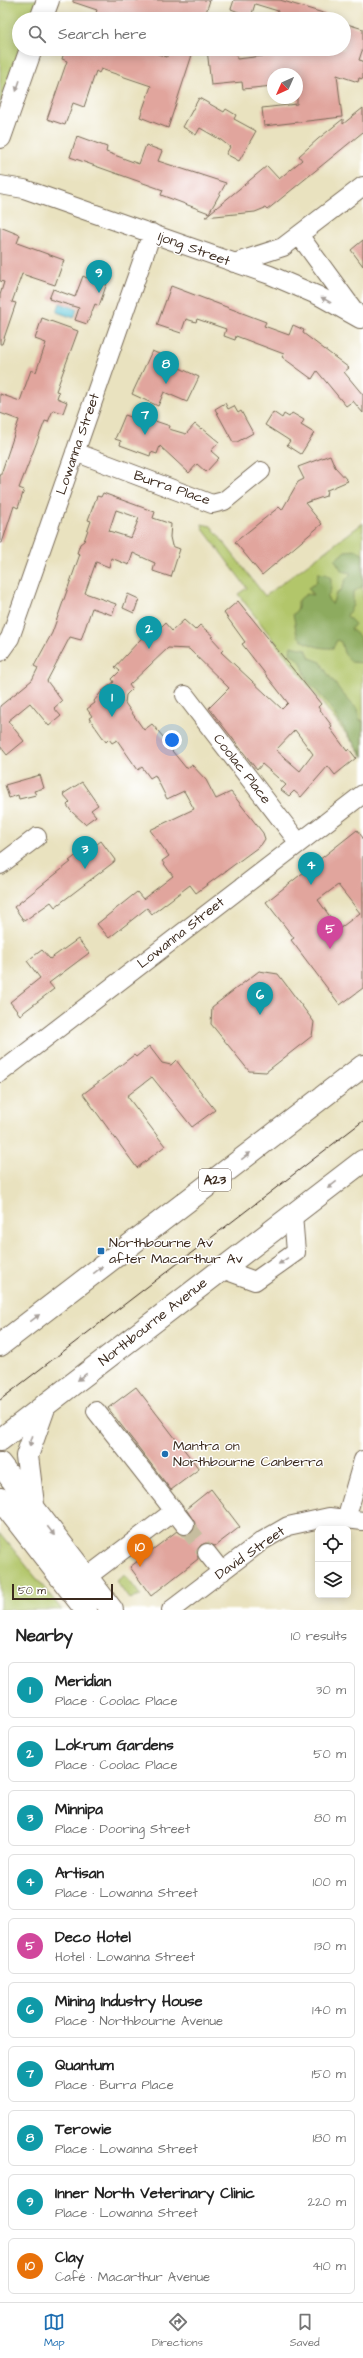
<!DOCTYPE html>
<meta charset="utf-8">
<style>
body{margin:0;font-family:"Architects Daughter",sans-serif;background:#f2f2f2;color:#222}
.controls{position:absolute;right:12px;bottom:12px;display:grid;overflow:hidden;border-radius:6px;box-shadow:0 2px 10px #0003}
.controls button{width:36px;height:36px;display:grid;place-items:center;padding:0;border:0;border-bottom:1px solid #e0e0e0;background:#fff;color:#222;font:20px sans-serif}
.compass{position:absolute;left:267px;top:68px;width:36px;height:36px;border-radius:50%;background:#fff;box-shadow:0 2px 10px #0003;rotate:225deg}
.scale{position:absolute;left:12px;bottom:10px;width:101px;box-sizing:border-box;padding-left:4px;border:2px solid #3b2a1e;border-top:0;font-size:11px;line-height:14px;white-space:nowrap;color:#3b2a1e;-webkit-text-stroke:3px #fff;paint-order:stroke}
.you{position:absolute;left:172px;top:740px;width:14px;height:14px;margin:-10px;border:3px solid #fff;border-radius:50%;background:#1a73e8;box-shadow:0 0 0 6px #1a73e833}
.badge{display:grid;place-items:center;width:26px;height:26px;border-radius:50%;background:#1f6fb2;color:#fff;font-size:13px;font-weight:700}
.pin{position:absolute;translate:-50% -33px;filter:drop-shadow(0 1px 2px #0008)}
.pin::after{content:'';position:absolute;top:21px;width:14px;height:12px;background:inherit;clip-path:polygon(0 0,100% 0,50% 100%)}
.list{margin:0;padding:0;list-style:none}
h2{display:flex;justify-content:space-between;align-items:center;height:52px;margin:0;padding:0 16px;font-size:17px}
h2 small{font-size:13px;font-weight:400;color:#767676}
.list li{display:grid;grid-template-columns:26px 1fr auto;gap:12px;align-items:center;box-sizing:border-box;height:56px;margin:0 8px 8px;padding:0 8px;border:1px solid #e0e0e0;border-radius:6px}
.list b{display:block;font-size:15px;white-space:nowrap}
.list p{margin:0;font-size:13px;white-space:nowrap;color:#767676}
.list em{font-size:13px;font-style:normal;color:#767676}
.icon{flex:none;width:22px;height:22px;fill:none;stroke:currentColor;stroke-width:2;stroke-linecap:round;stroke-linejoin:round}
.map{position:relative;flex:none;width:363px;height:1610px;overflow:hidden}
.search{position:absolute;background:#fff;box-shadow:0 2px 10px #0003;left:12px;right:12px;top:12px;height:44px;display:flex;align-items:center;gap:10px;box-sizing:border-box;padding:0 14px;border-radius:22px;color:#767676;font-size:15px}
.sheet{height:692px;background:#fff}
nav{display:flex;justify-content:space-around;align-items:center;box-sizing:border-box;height:56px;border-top:1px solid #e0e0e0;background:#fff;font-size:11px;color:#767676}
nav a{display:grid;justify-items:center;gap:2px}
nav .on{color:#1f6fb2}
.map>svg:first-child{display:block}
.green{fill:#b2c66a;stroke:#767844}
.forest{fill:#8dab5e;stroke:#646a3e}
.water{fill:#5cc5d8;stroke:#4c787b}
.building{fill:#e1a59d;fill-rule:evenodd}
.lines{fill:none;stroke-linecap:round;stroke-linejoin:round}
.minor-tunnel{stroke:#c6bd9f;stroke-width:18;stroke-dasharray:18 9;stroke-linecap:butt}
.minor-casing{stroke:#786a56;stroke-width:20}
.major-casing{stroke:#786a56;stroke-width:24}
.highway-casing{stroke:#786a56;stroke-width:24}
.minor{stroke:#fff;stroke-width:18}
.major{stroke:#fff;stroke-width:22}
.highway{stroke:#fff;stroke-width:22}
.tram{stroke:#3b2a1e;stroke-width:1}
.oneway{fill:#a79f9a}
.poi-dot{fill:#1f6fb2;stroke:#fff;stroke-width:1.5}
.labels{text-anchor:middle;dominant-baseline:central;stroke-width:3;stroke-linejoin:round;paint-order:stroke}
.shield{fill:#fff;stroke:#766a62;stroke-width:1}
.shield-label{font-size:13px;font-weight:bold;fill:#3b2a1e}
.street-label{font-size:14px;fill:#3b2a1e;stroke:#fff}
.poi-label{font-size:14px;fill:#3b2a1e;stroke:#fff;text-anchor:start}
</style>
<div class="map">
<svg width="363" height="1610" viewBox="0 0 363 1610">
<rect width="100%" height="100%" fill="#fff"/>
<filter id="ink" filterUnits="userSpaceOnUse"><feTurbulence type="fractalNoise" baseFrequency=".025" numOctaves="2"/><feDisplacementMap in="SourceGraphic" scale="8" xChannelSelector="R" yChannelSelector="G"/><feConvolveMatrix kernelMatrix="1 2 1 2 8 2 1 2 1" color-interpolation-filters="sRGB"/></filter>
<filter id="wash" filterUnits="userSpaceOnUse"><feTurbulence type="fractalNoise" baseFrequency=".012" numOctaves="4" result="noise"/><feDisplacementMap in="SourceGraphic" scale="16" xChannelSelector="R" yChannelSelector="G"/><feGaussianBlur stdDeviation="0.9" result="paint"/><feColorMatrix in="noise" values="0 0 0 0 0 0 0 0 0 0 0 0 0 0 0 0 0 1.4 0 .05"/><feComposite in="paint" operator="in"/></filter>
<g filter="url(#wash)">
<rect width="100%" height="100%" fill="#e9e2bf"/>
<path class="green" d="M0 0H38L31 19H19L20 49 0 106Z
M363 523V756L238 594 247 588 203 529 202 524 211 526 265 596Z
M0 1533 62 1610H0Z
M125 1575 141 1596 129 1599 116 1581Z"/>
<path class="forest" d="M357 550 363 555V586L353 592V605L347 616 355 624 351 629 361 638 363 663 351 662 344 653 341 642 337 640 333 648C322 649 303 645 297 634 295 629 295 620 293 615L298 608V600L307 594 313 595 308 588 316 583 318 573 326 574 331 578V589L327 598 332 604 336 594 341 591 345 581 351 573 342 571 335 560 345 551Z
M291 646 306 649 310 658 321 662C322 668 351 706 358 709L360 720 363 721V757L325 700 307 680 301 662 290 653Z"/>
<path class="water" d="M60 303 77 309 74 318 57 312Z"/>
<g id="blocks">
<path class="building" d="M73 0H210L204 19H94L97 10 73 2Z
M234 0H280L333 16V19H276L278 11 255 4 251 17 231 9Z
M344 23 363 29V48L359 60 363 61V79L359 78 358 82 337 75 342 117 264 126 262 108 297 104V74H273V86L243 89 242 82 211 85 207 49H236L237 59 324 49H344Z
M65 49H143L167 57 169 49H194L168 128 140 117 151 86 101 69 99 73 96 71 84 107 73 103 65 125 47 119 67 61 62 59Z
M199 98 224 112 226 109 236 115 234 119 256 131 239 161 226 154 230 147 221 140 200 128 196 135 183 127Z
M363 108V132L267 210 265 208 255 212 205 217 267 166 279 179 302 160 299 156 318 139 343 119V124Z
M77 136 107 147 106 152 139 164 146 145 162 151 158 161 226 183 209 213 161 195 163 190 70 157Z
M0 227 20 235 17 243 64 260 55 285 22 274 12 302 16 303 2 344H0V295L4 282 0 281Z
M363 240V266L351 250Z
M83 276 87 278 88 276 107 283 99 306 95 304 87 324 75 320 79 308 49 299 53 289 75 297Z
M171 286 266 322 264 326 289 335 293 325 304 330 303 333 349 368 344 372 363 395V413L353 401 346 406 317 371 312 379 282 357 284 354 236 336 235 340 224 336 226 329 197 319 196 322 186 319 181 333 157 325Z
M42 318 78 331 56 391 59 392 57 398 67 402 63 413 53 410 48 422 45 421 19 488 24 490 18 508 14 506 2 543H0V477L19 420 0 413V394L20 401 31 370 36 372 46 343 35 339Z
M152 351 171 359 169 363 199 377 187 402 164 392 158 406 132 394Z
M225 403 228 409 234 406 238 413 241 411 253 433 237 442H233L215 409Z
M273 412 282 418 284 414 289 417 292 413 304 420 301 425 314 433 301 454 287 445 290 441 265 425Z
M125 415 151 424 152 420 170 426 169 429 186 434 195 424 201 429 202 428 219 442 211 451 219 458 206 472 197 464 189 473 160 446 157 454 151 452 150 456 120 445 121 441 115 439Z
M330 455 335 467 348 481 327 490 326 496 305 503 322 524 262 575 235 542 279 507 282 510 298 482 304 479 298 467Z
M103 493 155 512 153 518 171 524 170 537 172 546 180 549 171 577 153 571 155 563 133 553 129 565 111 558 109 567 96 562 85 593 116 604 112 615 92 608 81 640 70 637 47 681 62 701 54 708 61 716 49 726 30 703 8 721 24 741 7 755 0 746V706L32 680 38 668 34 666 52 633 80 554 77 553 80 544 84 541 91 521 88 520 97 496 101 497ZM116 510 139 518 131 538 109 531Z
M128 594 139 599 134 613 123 608Z
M238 601 321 704 318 707 332 726 330 728 347 751 349 749 356 758 335 775 328 766 301 797 294 791 289 796 281 790 286 785 262 764 257 770 209 708 229 688 189 649 168 648 129 685 132 689 126 695 125 703 144 730 152 724 170 745 168 746 186 768 192 765 206 780 216 799 231 792 263 833 265 839 261 845 196 893 190 885 152 914 147 908 109 938 97 924 137 892 143 899 173 876 162 861 169 856 150 830 194 809 184 791 167 799 155 775 150 778 142 767 138 770 117 740 112 743 109 739 106 742 89 718 92 716 87 709 95 703 94 701 102 691 114 682 112 679 120 671 115 667 150 629 155 633 165 623 172 631 184 620 195 630 200 625 213 636 211 637 223 650 221 652 282 709 288 703 242 644 245 642 224 613ZM295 730 313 754 300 771 276 750Z
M40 775 44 788 34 791 36 795 19 799 18 795 9 798 5 785Z
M82 782 98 805 91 810 96 816 85 824 71 811 67 805 70 802 63 794Z
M357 830 363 838V988L340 1005 291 940 294 938 266 902ZM338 885 360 913 339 929 318 900Z
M101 841 115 860 114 862 55 907 51 902 24 921 14 907 71 862 69 861 79 853H85Z
M78 939 89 953 49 983 54 989 20 1015 10 1002 40 978 27 961 42 950 50 959Z
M259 971 278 974 314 1022 312 1036 266 1072 249 1071 211 1024 212 1007Z
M149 1046 162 1063 171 1065 176 1060 215 1110 192 1127 152 1077 127 1096 165 1146 137 1168 83 1094 134 1055 136 1057Z
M136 1387 199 1469 171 1490 108 1408Z
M211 1489 240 1527 215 1546 206 1543 201 1545 197 1550 198 1559 151 1596 130 1567 177 1531 186 1535 192 1533 195 1523 186 1509Z"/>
</g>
</g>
<g filter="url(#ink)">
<use href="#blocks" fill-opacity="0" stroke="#786a56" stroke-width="1"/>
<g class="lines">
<path class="minor-tunnel" d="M185 1525 207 1553"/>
<defs>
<path id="minor" d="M0 185 24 189 270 275 319 296 360 319
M299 235 356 313
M234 263 283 247 363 186
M75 452 212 504 224 501 261 471
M0 652 10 638 152 233
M185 695 299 843
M0 865 37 837
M0 1073 363 794
M222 1269 255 1281 296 1252 293 1215
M96 1411 185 1525
M346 1519 363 1460
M207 1553 222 1572
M87 1577 174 1511
M171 1610 262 1541 288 1526 329 1517 363 1521"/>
<path id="major" d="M41 19 48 0
M0 137 31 49
M0 1464 112 1610
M0 1499 86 1610
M33 1504 27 1456 45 1405"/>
<path id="highway" d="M0 1345 363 1066
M0 1440 363 1161"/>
</defs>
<use href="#minor" class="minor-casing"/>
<use href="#major" class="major-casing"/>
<use href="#highway" class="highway-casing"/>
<use href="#minor" class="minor"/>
<use href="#major" class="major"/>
<use href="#highway" class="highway"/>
<path class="tram" d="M0 1400 363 1121"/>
</g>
<defs><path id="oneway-solid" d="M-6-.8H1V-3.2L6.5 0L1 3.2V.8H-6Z"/></defs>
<g class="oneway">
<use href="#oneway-solid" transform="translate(18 86) rotate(109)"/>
<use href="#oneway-solid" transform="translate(326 300) rotate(-151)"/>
<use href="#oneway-solid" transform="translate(246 1156) rotate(-38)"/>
<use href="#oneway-solid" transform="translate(332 1185) rotate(142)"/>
<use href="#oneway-solid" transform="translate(283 1261) rotate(145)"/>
<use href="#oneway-solid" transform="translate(98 1270) rotate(-37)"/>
<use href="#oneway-solid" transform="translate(35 1318) rotate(-37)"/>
<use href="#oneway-solid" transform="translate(82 1377) rotate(142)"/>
<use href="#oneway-solid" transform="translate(31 1441) rotate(107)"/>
<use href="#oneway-solid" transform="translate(51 1531) rotate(52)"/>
</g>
</g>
<g class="poi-dot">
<rect x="97" y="1247" width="8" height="8" rx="2"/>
<circle cx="165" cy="1454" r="4"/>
</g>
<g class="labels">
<rect class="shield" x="199" y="1169" width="32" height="22" rx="3"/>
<g class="shield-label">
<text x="215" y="1180">A23</text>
</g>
<g class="street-label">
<text transform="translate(194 249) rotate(20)">Ijong Street</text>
<text transform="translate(78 444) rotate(-71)">Lowanna Street</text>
<text transform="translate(172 488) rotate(19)">Burra Place</text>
<text transform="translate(242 769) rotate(52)">Coolac Place</text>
<text transform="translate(181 933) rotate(-38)">Lowanna Street</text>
<text transform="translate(153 1322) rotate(-38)">Northbourne Avenue</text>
<text transform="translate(250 1553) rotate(-35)">David Street</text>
</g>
<g class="poi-label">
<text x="109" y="1243">Northbourne Av<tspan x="109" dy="16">after Macarthur Av</tspan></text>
<text x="173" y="1446">Mantra on<tspan x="173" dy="16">Northbourne Canberra</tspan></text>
</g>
</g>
</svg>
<div class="controls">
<button><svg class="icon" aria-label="locate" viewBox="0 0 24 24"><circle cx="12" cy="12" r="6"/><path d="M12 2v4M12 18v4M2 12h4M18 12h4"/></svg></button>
<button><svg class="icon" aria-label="layers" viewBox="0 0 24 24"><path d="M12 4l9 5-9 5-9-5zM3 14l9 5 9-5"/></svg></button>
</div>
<svg class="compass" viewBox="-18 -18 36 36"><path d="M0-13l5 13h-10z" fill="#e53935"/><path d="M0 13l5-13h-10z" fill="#767676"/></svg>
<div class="scale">50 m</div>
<div class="you"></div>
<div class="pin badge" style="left:112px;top:717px;background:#0f9aa8">1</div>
<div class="pin badge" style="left:149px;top:649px;background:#0f9aa8">2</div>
<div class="pin badge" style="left:85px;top:869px;background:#0f9aa8">3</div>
<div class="pin badge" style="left:311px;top:885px;background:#0f9aa8">4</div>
<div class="pin badge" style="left:330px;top:949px;background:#d1479c">5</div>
<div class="pin badge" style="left:260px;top:1015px;background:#0f9aa8">6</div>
<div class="pin badge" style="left:145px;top:435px;background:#0f9aa8">7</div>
<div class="pin badge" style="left:166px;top:384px;background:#0f9aa8">8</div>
<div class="pin badge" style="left:99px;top:293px;background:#0f9aa8">9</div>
<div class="pin badge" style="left:140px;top:1567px;background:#e8710a">10</div>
<div class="search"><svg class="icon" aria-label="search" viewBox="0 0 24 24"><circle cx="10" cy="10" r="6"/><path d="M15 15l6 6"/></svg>Search here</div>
</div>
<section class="sheet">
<h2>Nearby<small>10 results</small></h2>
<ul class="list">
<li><span class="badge" style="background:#0f9aa8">1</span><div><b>Meridian</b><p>Place · Coolac Place</p></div><em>30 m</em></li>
<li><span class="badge" style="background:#0f9aa8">2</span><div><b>Lokrum Gardens</b><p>Place · Coolac Place</p></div><em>50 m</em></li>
<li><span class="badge" style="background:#0f9aa8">3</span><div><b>Minnipa</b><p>Place · Dooring Street</p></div><em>80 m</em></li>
<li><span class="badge" style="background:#0f9aa8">4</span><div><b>Artisan</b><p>Place · Lowanna Street</p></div><em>100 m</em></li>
<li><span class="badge" style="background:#d1479c">5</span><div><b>Deco Hotel</b><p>Hotel · Lowanna Street</p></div><em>130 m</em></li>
<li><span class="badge" style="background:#0f9aa8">6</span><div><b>Mining Industry House</b><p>Place · Northbourne Avenue</p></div><em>140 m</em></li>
<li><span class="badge" style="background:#0f9aa8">7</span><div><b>Quantum</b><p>Place · Burra Place</p></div><em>150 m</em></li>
<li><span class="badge" style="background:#0f9aa8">8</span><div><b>Terowie</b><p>Place · Lowanna Street</p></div><em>180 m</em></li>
<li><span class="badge" style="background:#0f9aa8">9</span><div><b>Inner North Veterinary Clinic</b><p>Place · Lowanna Street</p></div><em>220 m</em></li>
<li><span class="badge" style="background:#e8710a">10</span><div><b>Clay</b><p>Café · Macarthur Avenue</p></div><em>410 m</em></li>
</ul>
</section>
<nav>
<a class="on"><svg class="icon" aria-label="map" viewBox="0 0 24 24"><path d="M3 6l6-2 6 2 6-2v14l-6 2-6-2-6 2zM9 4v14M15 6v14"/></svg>Map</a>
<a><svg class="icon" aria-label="directions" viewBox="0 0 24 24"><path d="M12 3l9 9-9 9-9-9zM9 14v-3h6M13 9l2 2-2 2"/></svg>Directions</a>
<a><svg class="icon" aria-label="saved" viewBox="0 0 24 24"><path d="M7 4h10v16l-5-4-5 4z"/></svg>Saved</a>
</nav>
